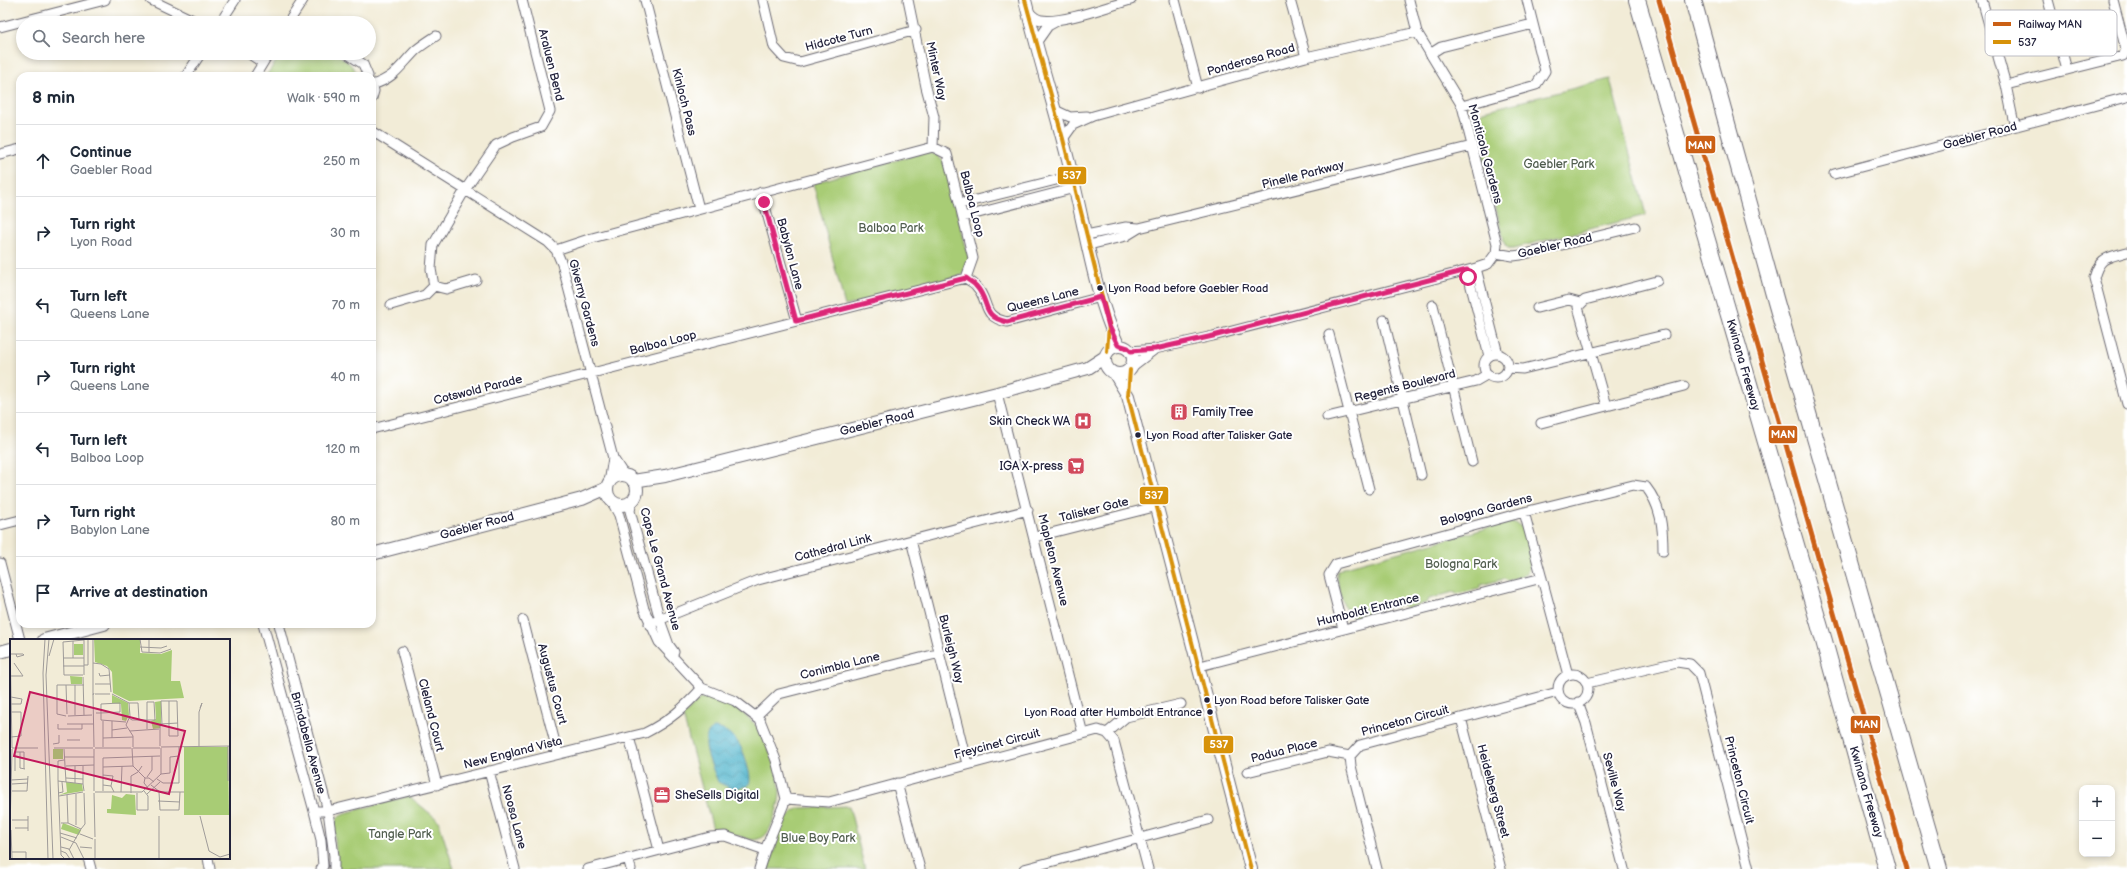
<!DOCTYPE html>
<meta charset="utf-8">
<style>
body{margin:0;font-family:"Balsamiq Sans",sans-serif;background:#f6f6f7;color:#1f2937}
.controls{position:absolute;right:12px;bottom:12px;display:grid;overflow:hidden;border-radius:8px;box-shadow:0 2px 6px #0003}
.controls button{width:36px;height:36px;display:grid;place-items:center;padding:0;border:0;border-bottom:1px solid #e0e1e3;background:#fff;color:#1f2937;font:20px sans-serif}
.stop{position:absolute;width:12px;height:12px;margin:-9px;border:3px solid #db2777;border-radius:50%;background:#fff}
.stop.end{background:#db2777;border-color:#fff;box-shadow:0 1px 4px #0008}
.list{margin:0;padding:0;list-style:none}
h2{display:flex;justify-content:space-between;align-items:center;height:52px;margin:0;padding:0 16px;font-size:17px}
h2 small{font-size:13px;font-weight:400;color:#747a83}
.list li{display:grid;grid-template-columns:26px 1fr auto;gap:12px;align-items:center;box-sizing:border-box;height:72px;padding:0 16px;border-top:1px solid #e0e1e3}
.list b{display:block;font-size:15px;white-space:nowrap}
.list p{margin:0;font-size:13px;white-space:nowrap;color:#747a83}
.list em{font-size:13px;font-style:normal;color:#747a83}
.icon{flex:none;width:22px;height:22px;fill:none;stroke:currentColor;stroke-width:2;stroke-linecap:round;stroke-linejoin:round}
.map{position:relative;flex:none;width:2127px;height:869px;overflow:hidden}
.search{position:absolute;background:#fff;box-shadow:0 2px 6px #0003;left:16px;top:16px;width:360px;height:44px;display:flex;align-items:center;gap:10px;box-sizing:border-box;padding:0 14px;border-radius:22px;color:#747a83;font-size:15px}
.panel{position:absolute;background:#fff;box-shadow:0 2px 6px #0003;left:16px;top:72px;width:360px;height:556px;border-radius:12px}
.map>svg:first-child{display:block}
.park{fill:#a8cc75;stroke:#657758}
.water{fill:url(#water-waves);stroke:#366a82}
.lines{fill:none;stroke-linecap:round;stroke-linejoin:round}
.street-casing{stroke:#6b6972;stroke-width:11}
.secondary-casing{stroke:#6b6972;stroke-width:14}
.highway-casing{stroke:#6b6972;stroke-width:18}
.street{stroke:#fff;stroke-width:9}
.secondary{stroke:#fff;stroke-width:12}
.highway{stroke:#fff;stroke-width:16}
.bus-1-casing{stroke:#fff;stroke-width:7}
.bus-1{stroke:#d79209;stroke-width:4}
.rail-1-casing{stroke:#fff;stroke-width:8}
.rail-1{stroke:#cb6015;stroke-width:5}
.route{stroke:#db2777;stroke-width:5}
.bus-dot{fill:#22223b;stroke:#fff;stroke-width:1.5}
.labels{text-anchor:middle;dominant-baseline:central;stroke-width:4;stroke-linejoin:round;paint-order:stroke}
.bus-label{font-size:11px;fill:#22223b;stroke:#fff;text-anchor:start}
.street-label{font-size:12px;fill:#22223b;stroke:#fff}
.park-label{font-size:12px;fill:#515e4f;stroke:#fff}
.poi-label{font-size:12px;fill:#22223b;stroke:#fff;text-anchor:start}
.inset-road{fill:none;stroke:#9f9b99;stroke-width:1}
.view{fill:#c2185b;fill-opacity:0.15;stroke:#c2185b;stroke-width:2}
.inset-edge{fill:none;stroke:#22223b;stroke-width:2}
.key{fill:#fff;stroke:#bdbdc4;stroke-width:1}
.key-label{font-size:11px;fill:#22223b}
.line-badge{stroke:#fff;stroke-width:1.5}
.badge-label{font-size:11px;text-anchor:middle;font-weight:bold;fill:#fff}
</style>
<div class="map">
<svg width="2127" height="869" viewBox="0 0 2127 869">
<defs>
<pattern id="water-waves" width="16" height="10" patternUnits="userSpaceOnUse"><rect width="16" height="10" fill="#4bb2ca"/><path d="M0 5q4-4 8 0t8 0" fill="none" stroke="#3e90a5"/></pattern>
</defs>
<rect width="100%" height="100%" fill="#fff"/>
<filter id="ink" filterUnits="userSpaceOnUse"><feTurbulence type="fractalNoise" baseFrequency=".025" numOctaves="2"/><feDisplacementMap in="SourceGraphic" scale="8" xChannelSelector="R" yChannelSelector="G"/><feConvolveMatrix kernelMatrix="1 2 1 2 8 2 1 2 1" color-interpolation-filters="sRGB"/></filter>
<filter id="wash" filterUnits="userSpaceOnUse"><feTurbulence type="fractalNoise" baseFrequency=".012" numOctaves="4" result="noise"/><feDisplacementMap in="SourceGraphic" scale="16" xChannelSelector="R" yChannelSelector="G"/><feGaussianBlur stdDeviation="0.9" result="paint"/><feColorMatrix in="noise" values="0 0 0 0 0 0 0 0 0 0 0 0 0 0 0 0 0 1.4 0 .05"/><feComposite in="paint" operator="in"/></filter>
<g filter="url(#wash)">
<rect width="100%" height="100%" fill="#f2ecd7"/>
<path class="park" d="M282 53H336L350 64 360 76H266Z
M1610 79 1646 215 1514 248H1508L1505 245 1475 122 1476 118 1484 111Z
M926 152 937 155 945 164 969 259 963 275 845 306 813 183Z
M1506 523H1516L1523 528 1525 533 1532 559 1527 573 1508 581 1504 579 1481 585 1479 589 1457 594 1453 592 1429 599 1427 603 1406 608 1402 604 1376 611 1375 615C1353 622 1347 618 1341 597 1339 588 1337 581 1337 572L1345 567Z
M709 696C724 701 742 711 753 722 765 735 780 774 780 792 780 802 776 812 773 821 770 829 767 837 758 839 750 842 743 836 735 835 728 833 721 833 714 833L683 716 698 700Z
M409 796 438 820 454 869H337L334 826 338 817 349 812Z
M849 806 865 869H768L784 822 792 812 800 808Z"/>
<path class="water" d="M714 728C735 730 744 749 748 768 750 775 751 781 748 786L732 789 718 782C713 768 696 737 714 728Z"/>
</g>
<g filter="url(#ink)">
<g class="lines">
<defs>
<path id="street" d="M151 0 199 23
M645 0 699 209
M763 0 774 47 784 58 800 62 916 30
M908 0 926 87 934 117 933 147
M1175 0 1198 88
M1290 0 1306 57
M1409 0 1417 32 1462 106 1497 244 1496 253
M1982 0 2006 85 2013 119 2017 126
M2048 0 2067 70
M1028 11C1032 15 1035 19 1041 20 1061 24 1109 6 1131 0
M220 23 235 0
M288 23 303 0
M0 27 105 0
M1036 43 1048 26 1057 21
M248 53 263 63
M346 53 363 64 368 76
M1430 54 1441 47 1533 24
M186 76 201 53
M255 76 269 53
M372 85C395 78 400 66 416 50 422 45 430 40 436 36
M2006 85 2123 56 2126 50 2113 0
M372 86 374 91 372 98
M1462 106 1536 85 1545 71 1527 0
M1055 110 1070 117 1087 116
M372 131 548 242 556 250 562 264 613 458 624 475
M1063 139 1073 125 1093 116 1306 57 1417 32
M0 154 20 149
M1834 174 2127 97
M761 192 797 321
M960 204 1072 176
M963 217 1075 188
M1086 235 1126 227 1139 228 1472 146
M1089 245 1126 236 1139 228
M2127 252C2107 258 2100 256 2094 278L2127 404
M1476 268 1498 354
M1467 271 1489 356
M966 278C969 281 974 283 976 286 991 302 980 316 1007 322L1101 297
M434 286 431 269 433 245 465 190 496 145 513 137 541 127 550 111 522 0
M434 286 446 289 476 280
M391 305 425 295 434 286
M1433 305 1472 462
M1537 308 1569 300 1580 303
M1384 320 1421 475
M1329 334 1369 489
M1131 351 1155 349 1213 336 1476 268 1488 264 1496 253 1513 256 1521 255 1635 227
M1484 366a12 12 0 1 1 24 0a12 12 0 1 1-24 0Z
M1133 366 1154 350
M1508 368 1523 369 1664 335
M997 393 1083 734
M1606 406 1578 307 1585 300 1657 281
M1327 417 1476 381 1488 374
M1541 423 1684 386
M372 429 966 278 973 258 947 154 933 147 592 238 556 250
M609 483 613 458
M632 501 630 511 660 620 669 645 674 652
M612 502 619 515 644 609 659 642 702 688 735 701 760 720 776 760 786 799 765 850 759 869
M1524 512 1568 675
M0 525 20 520
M1035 537 1158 506
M911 540 967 764
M0 563 20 640
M523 620 558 754
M263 624 314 811 321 840 323 866 321 869
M279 624 328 811 334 856V869
M649 624 758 580 1028 510
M1343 629 1329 575 1336 564 1524 512 1633 485 1646 487C1661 506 1663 527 1663 551
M402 651 437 785
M1200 666 1542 578
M1558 689a15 15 0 1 1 30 0a15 15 0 1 1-30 0Z
M1587 683 1677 662 1690 664 1699 673 1749 869
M1578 702 1586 723 1624 869
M755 717 779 694 940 653
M1461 718 1501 869
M1107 733 1126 717 1181 704
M629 737 659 850
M489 771 515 869
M1247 772 1328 752 1350 756
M897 783 920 869
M786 799 829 802 1098 730 1107 733 1114 741 1148 869
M314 811H328L645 733C669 721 685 707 702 688
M88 858 91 869
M208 858 210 869
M628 858 631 869
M588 869 710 837 725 836 765 850
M1024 869 1208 820
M1377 869 1351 766 1350 756 1360 745 1558 692"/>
<path id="secondary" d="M1025 0C1039 59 1058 117 1072 176 1086 232 1094 292 1118 345
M1105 360a14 14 0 1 1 28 0a14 14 0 1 1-28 0Z
M1115 374 1128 396 1251 869
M607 490a15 15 0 1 1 30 0a15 15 0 1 1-30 0Z
M633 481 665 476 997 393 1088 368 1105 357
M372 554 582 499 607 488
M44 640 104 624
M0 652 11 649"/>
<path id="highway" d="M1637 0 1824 641 1887 869
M1693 0 1776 302 1939 869"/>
</defs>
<use href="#street" class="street-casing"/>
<use href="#secondary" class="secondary-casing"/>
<use href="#highway" class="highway-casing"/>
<use href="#street" class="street"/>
<use href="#secondary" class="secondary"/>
<use href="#highway" class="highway"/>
<defs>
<path id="bus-1" d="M1025 0 1063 139 1109 325 1107 352
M1130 370 1128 396 1251 869"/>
</defs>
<use href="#bus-1" class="bus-1-casing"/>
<use href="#bus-1" class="bus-1"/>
<defs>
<path id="rail-1" d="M1659 0 1907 869"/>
</defs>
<use href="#rail-1" class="rail-1-casing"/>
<use href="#rail-1" class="rail-1"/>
</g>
</g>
<g class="lines" filter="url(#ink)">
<path class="route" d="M764 202 796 321 966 278C969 281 974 283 976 286 991 302 980 316 1007 322L1101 297 1109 326 1118 345 1128 348 1131 351 1155 349 1213 336 1467 270 1468 277"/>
</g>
<defs>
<symbol id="building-square" viewBox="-11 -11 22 22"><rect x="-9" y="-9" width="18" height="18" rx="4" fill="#d1495b" stroke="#fff"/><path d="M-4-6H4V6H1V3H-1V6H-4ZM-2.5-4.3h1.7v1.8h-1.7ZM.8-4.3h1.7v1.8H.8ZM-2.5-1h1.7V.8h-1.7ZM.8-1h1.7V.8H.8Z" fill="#fff"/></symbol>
<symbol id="hospital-square" viewBox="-11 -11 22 22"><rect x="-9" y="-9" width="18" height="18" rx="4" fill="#d1495b" stroke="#fff"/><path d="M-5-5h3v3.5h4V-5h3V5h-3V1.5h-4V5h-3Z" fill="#fff"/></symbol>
<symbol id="supermarket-square" viewBox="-11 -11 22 22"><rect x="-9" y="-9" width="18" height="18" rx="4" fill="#d1495b" stroke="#fff"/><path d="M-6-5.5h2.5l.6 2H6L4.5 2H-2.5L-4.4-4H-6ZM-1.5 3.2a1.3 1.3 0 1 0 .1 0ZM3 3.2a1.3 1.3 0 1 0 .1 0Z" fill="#fff"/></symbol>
<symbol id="office-square" viewBox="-11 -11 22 22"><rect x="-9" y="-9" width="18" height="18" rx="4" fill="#d1495b" stroke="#fff"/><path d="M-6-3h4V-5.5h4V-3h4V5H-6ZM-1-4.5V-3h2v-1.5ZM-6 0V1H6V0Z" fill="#fff"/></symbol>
</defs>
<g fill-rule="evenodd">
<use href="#building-square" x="1169" y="402" width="20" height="20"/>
<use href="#hospital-square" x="1073" y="411" width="20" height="20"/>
<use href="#supermarket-square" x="1066" y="456" width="20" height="20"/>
<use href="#office-square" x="652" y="785" width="20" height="20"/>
</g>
<g class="bus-dot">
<circle cx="1100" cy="288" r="3.5"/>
<circle cx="1138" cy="435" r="3.5"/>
<circle cx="1207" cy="700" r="3.5"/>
<circle cx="1210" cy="712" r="3.5"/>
</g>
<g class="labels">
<g class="bus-label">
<text x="1108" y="288">Lyon Road before Gaebler Road</text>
<text x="1146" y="435">Lyon Road after Talisker Gate</text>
<text x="1214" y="700">Lyon Road before Talisker Gate</text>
<text x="1202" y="712" text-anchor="end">Lyon Road after Humboldt Entrance</text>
</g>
<g class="street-label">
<text transform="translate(839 39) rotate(-15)">Hidcote Turn</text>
<text transform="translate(1251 60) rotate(-16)">Ponderosa Road</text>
<text transform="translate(551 65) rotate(76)">Araluen Bend</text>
<text transform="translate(936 71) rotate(78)">Minter Way</text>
<text transform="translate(684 102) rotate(76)">Kinloch Pass</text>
<text transform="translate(1980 136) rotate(-15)">Gaebler Road</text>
<text transform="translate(1485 154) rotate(75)">Monticola Gardens</text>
<text transform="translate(1303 175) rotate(-14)">Pinelle Parkway</text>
<text transform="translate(972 204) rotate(76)">Balboa Loop</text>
<text transform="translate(1555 246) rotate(-13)">Gaebler Road</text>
<text transform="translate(790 254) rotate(75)">Babylon Lane</text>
<text transform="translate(1043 300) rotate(-14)">Queens Lane</text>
<text transform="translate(584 303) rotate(75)">Giverny Gardens</text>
<text transform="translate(663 343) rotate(-14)">Balboa Loop</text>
<text transform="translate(1743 365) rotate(74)">Kwinana Freeway</text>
<text transform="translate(1405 386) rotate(-14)">Regents Boulevard</text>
<text transform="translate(478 390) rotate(-14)">Cotswold Parade</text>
<text transform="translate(877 423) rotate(-14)">Gaebler Road</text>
<text transform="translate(1094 510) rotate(-14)">Talisker Gate</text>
<text transform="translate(1486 510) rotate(-15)">Bologna Gardens</text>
<text transform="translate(477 526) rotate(-15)">Gaebler Road</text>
<text transform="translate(833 548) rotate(-15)">Cathedral Link</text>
<text transform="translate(1053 560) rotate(76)">Mapleton Avenue</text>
<text transform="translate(660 569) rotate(75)">Cape Le Grand Avenue</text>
<text transform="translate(1368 610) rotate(-14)">Humboldt Entrance</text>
<text transform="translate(951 649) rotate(76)">Burleigh Way</text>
<text transform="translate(840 666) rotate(-14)">Conimbla Lane</text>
<text transform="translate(552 684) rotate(75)">Augustus Court</text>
<text transform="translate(431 715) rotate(76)">Cleland Court</text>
<text transform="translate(1405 721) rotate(-15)">Princeton Circuit</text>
<text transform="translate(308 743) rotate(75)">Brindabella Avenue</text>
<text transform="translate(997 744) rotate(-15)">Freycinet Circuit</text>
<text transform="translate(1284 751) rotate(-14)">Padua Place</text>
<text transform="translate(513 753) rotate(-14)">New England Vista</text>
<text transform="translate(1739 780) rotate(76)">Princeton Circuit</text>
<text transform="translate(1614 782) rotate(75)">Seville Way</text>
<text transform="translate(1493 791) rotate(75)">Heidelberg Street</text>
<text transform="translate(1866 792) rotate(74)">Kwinana Freeway</text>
<text transform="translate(514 817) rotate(75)">Noosa Lane</text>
</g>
<g class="park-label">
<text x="1559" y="164">Gaebler Park</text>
<text x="891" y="228">Balboa Park</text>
<text x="1461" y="564">Bologna Park</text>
<text x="400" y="834">Tangle Park</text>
<text x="818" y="838">Blue Boy Park</text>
</g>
<g class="poi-label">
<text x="1192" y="412">Family Tree</text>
<text x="1070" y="421" text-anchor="end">Skin Check WA</text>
<text x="1063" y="466" text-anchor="end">IGA X-press</text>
<text x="675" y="795">SheSells Digital</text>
</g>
</g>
<g transform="translate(10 639)">
<rect width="220" height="220" fill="#f2ecd7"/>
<path d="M174 108H218L219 176H174Z" fill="#a8cc75"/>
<path d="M84 0H130V14L151 15 162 11 161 42H170L174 59 119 62 103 54 102 33 97 27 85 23ZM64 5H73V16H64ZM60 37 72 38V45H61ZM102 56 118 64 119 76 116 82 112 81 111 65 102 64ZM151 62V85L150 89 143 90 141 82 146 80 145 63ZM43 110H53V120H43ZM56 143 72 145 73 152 49 156 57 153ZM116 155 125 156 126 176 97 174V170H101L102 156 112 159ZM53 184 71 191 69 196 51 190Z" fill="#a8cc75"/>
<path class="inset-road" d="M0 0 2 109M35 0 33 34 38 220M39 0 36 36 43 220M83 0V56L84 54M130 0 132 13 150 14 161 10M63 2V19M130 8 151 9 157 7M139 13V0M0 15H13L14 16 7 18 6 15M39 17 44 0M53 19H74M83 24 91 25 99 30 101 53M74 26H78V0M53 27H74M89 34 90 37 100 36M73 36H54L53 3 74 1M74 36V0M1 37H13L4 24M73 38 74 76M85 45H100M56 46 57 75M65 46V76M85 55H100M102 55 119 64M83 56 84 108M1 58 12 60 11 65H1M119 64 120 77 116 86 123 97V108M119 64H128L129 81M1 73H11V97L1 98M86 74H91L110 73V64L91 65V81L116 83M56 77 47 75V46H74M58 77 82 76M119 79 122 81H145L144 63H137V90M93 82V108M48 85V90H72V85M57 85H84M152 86 151 62H167L168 97H159V62M102 91 117 89M120 92 149 90M93 99 123 98M102 99V82M57 101H70M43 105 49 104V96M150 107V85L168 84M218 107V142M151 108 220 107M189 108V73L192 64 190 69M2 109H28M44 109H83M85 109H121M122 109 123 127 135 139M123 109H150M54 110 56 143M84 110V152M10 113V129L15 130M14 113V130M54 118H84M54 121 48 122V141L51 216 55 220M56 127 84 126M65 127V144M123 127 93 128V119L150 117M5 132V113H14M151 135 160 134V118L169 117M93 136 103 137 101 147M137 138 142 131V117M56 139 73 140M147 140 153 144H169V108M1 141 18 140M48 142 73 145 74 152M2 145 18 144M73 145V127M93 146 101 147 104 153M141 146 150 153H174M138 149 134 144 135 139H139L144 143M2 152H17L18 137M93 152V128M85 153H132L151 135V109M111 153 112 127M149 153 150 171H169L170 153M48 154 53 153 52 143M84 154 85 198M121 154V137L128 133 132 127M127 154V171H138V157L134 152M66 155V186M137 155 150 143M57 156 58 184M49 157 73 153M148 162 170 163M18 177V192M149 177V220M190 177 199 212 210 218 220 215M2 181H18M51 184H58L71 190 59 211M5 189H18M71 190 75 185 74 154M0 191 2 110M1 191 2 220M50 194 67 199M70 195 83 200M51 198 66 204 74 220M51 208 59 210 64 220M70 208 82 209M51 212 56 214 60 220M2 213H16V220M85 220V200"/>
<path class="view" d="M20 53 175 92 159 155 4 117Z"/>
<rect width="220" height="220" class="inset-edge"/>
</g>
<rect x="1985" y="10" width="132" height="46" rx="6" class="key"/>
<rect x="1993" y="22" width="18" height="4" fill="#cb6015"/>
<rect x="1993" y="40" width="18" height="4" fill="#d79209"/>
<g class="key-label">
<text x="2018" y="28">Railway MAN</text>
<text x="2018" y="46">537</text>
</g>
<g class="line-badge">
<rect x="1685" y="135" width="31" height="19" rx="4" fill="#cb6015"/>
<rect x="1057" y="166" width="30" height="19" rx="4" fill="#d79209"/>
<rect x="1768" y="425" width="30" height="19" rx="4" fill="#cb6015"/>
<rect x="1139" y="486" width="30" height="19" rx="4" fill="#d79209"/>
<rect x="1850" y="715" width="31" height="19" rx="4" fill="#cb6015"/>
<rect x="1203" y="735" width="31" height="19" rx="4" fill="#d79209"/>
</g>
<g class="badge-label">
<text x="1700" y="149">MAN</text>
<text x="1072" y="179">537</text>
<text x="1783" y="438">MAN</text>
<text x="1154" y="499">537</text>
<text x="1866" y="728">MAN</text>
<text x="1219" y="748">537</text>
</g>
</svg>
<div class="controls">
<button>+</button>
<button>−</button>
</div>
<div class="stop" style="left:1468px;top:277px"></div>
<div class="stop end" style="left:764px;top:202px"></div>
<div class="search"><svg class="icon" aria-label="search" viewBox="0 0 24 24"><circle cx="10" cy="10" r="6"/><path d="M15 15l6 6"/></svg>Search here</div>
<section class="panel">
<h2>8 min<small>Walk · 590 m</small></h2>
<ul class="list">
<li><svg class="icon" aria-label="ahead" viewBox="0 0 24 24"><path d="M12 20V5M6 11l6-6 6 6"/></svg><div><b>Continue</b><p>Gaebler Road</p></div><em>250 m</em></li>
<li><svg class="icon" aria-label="right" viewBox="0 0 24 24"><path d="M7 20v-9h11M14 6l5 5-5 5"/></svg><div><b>Turn right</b><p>Lyon Road</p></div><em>30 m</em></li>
<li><svg class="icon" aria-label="left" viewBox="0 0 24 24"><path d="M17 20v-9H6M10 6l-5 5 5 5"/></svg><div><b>Turn left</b><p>Queens Lane</p></div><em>70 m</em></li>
<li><svg class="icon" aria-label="right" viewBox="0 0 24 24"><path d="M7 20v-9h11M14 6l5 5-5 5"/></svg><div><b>Turn right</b><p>Queens Lane</p></div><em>40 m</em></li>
<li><svg class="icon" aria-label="left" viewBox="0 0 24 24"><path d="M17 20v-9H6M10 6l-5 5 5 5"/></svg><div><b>Turn left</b><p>Balboa Loop</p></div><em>120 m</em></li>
<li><svg class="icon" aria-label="right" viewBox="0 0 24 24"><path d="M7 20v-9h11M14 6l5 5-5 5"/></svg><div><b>Turn right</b><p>Babylon Lane</p></div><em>80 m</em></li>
<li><svg class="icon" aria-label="arrive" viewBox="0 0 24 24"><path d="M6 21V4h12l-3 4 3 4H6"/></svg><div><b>Arrive at destination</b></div></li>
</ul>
</section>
</div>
